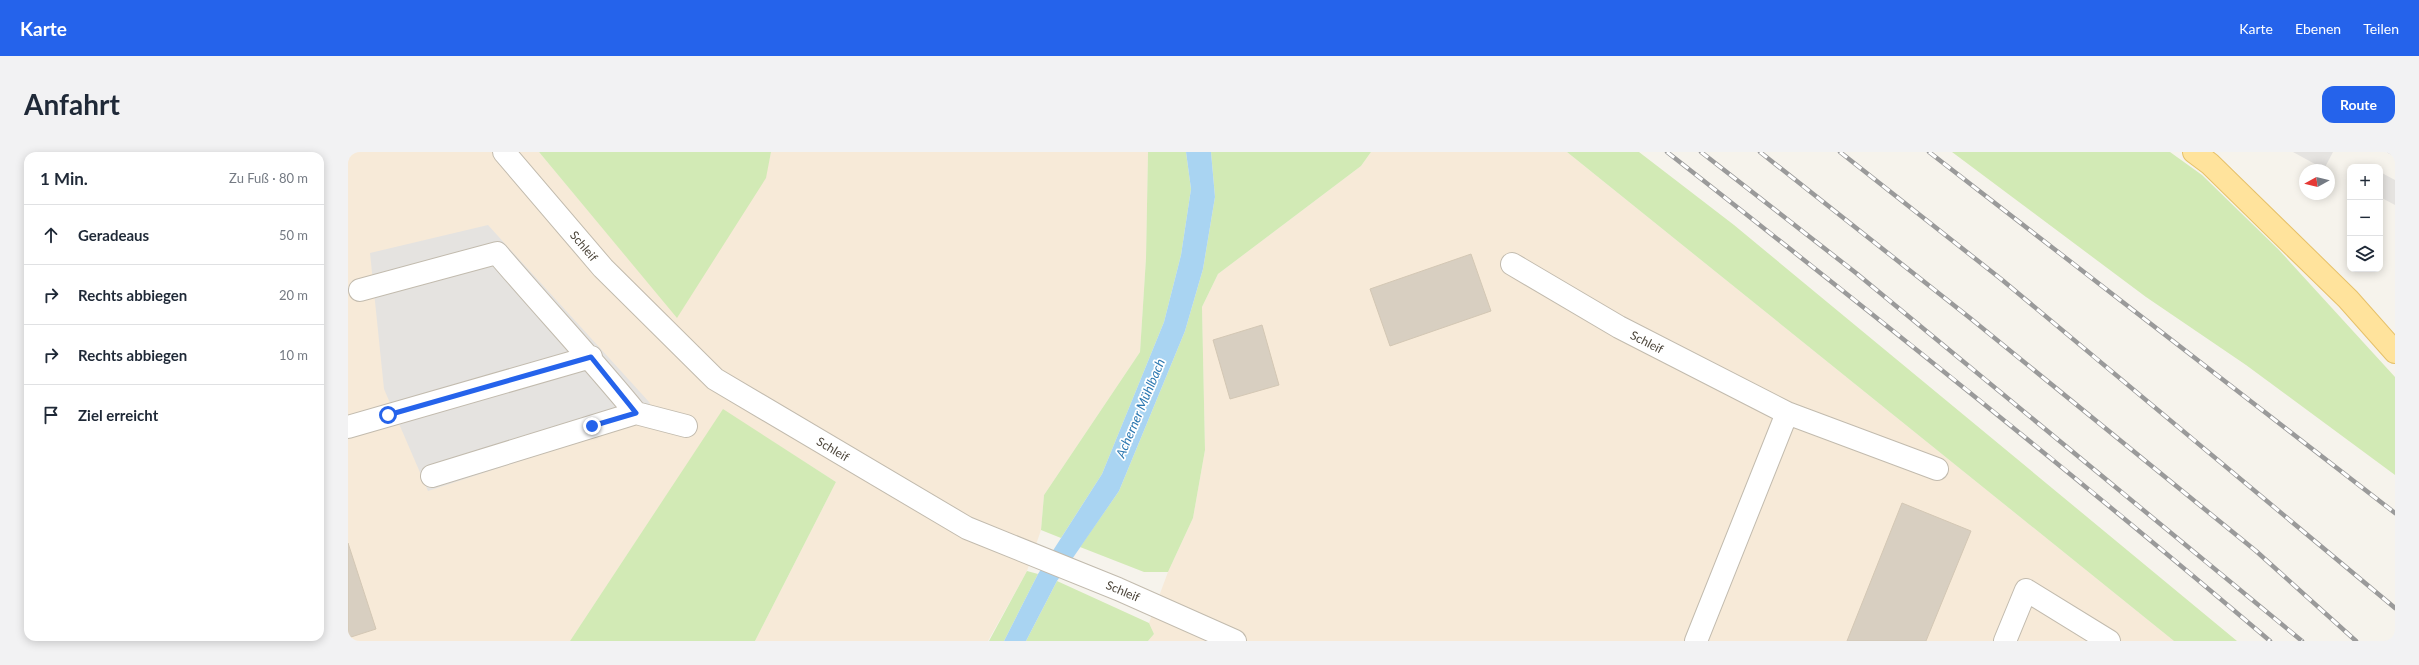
<!DOCTYPE html>
<html lang="de">
<meta charset="utf-8">
<style>
body{margin:0;font-family:Lato,sans-serif;background:#f2f2f3;color:#1f2937}
.controls{position:absolute;right:12px;top:12px;display:grid;overflow:hidden;border-radius:8px;box-shadow:0 2px 10px #0003}
.controls button{width:36px;height:36px;display:grid;place-items:center;padding:0;border:0;border-bottom:1px solid #e0e1e3;background:#fff;color:#1f2937;font:20px sans-serif}
.compass{position:absolute;left:1951px;top:12px;width:36px;height:36px;border-radius:50%;background:#fff;box-shadow:0 2px 10px #0003;rotate:262deg}
.stop{position:absolute;width:12px;height:12px;margin:-9px;border:3px solid #2563eb;border-radius:50%;background:#fff}
.stop.end{background:#2563eb;border-color:#fff;box-shadow:0 1px 4px #0008}
.list{margin:0;padding:0;list-style:none}
h2{display:flex;justify-content:space-between;align-items:center;height:52px;margin:0;padding:0 16px;font-size:17px}
h2 small{font-size:13px;font-weight:400;color:#747a83}
.list li{display:grid;grid-template-columns:26px 1fr auto;gap:12px;align-items:center;box-sizing:border-box;height:60px;padding:0 16px;border-top:1px solid #e0e1e3}
.list b{display:block;font-size:15px;white-space:nowrap}
.list em{font-size:13px;font-style:normal;color:#747a83}
.icon{flex:none;width:22px;height:22px;fill:none;stroke:currentColor;stroke-width:2;stroke-linecap:round;stroke-linejoin:round}
.map{position:relative;flex:none;width:2047px;height:489px;overflow:hidden;border-radius:12px}
header{display:flex;align-items:center;gap:24px;box-sizing:border-box;height:56px;padding:0 20px;background:#2563eb;color:#fff}
header strong{font-size:19px}
nav{display:flex;gap:22px;margin-inline-start:auto;font-size:14px}
.intro{display:flex;align-items:center;justify-content:space-between;box-sizing:border-box;height:96px;padding:0 24px}
h1{margin:0;font-size:28px}
.button{padding:10px 18px;border-radius:12px;background:#2563eb;color:#fff;font-size:14px;font-weight:700}
main{display:flex;gap:24px;padding:0 24px}
aside{flex:1;background:#fff;border-radius:12px;box-shadow:0 2px 10px #0003}
.map>svg:first-child{display:block}
.commercial{fill:#f7ead8}
.green{fill:#d2eab5}
.parking{fill:#e5e3e0}
.water{fill:#a9d4f2}
.building{fill:#d8cfc1;stroke:#d3c7b4}
.lines{fill:none;stroke-linecap:round;stroke-linejoin:round}
.minor-casing{stroke:#c2bbae;stroke-width:24}
.major-casing{stroke:#e6c16a;stroke-width:24}
.minor{stroke:#fff;stroke-width:22}
.major{stroke:#ffe39c;stroke-width:22}
.rail-casing{stroke:#9a9a9a;stroke-width:4.5}
.rail{stroke:#fff;stroke-width:3;stroke-dasharray:9;stroke-linecap:butt}
.route{stroke:#2563eb;stroke-width:5}
.labels{text-anchor:middle;dominant-baseline:central;stroke-width:3.5;stroke-linejoin:round;paint-order:stroke}
.street-label{font-size:12px;fill:#4b4439;stroke:#fff}
.water-label{font-size:13px;font-style:italic;fill:#2e7ab2;stroke:#fff}
</style>
<header>
<strong>Karte</strong>
<nav><a>Karte</a><a>Ebenen</a><a>Teilen</a></nav>
</header>
<div class="intro"><h1>Anfahrt</h1><a class="button">Route</a></div>
<main>
<aside>
<h2>1 Min.<small>Zu Fuß · 80 m</small></h2>
<ul class="list">
<li><svg class="icon" aria-label="ahead" viewBox="0 0 24 24"><path d="M12 20V5M6 11l6-6 6 6"/></svg><div><b>Geradeaus</b></div><em>50 m</em></li>
<li><svg class="icon" aria-label="right" viewBox="0 0 24 24"><path d="M7 20v-9h11M14 6l5 5-5 5"/></svg><div><b>Rechts abbiegen</b></div><em>20 m</em></li>
<li><svg class="icon" aria-label="right" viewBox="0 0 24 24"><path d="M7 20v-9h11M14 6l5 5-5 5"/></svg><div><b>Rechts abbiegen</b></div><em>10 m</em></li>
<li><svg class="icon" aria-label="arrive" viewBox="0 0 24 24"><path d="M6 21V4h12l-3 4 3 4H6"/></svg><div><b>Ziel erreicht</b></div></li>
</ul>
</aside>
<div class="map">
<svg width="2047" height="489" viewBox="0 0 2047 489">
<rect width="100%" height="100%" fill="#f6f3ec"/>
<path class="commercial" d="M0 0H191L329 165 417 26 423 0H800L798 106 792 200 696 343 693 378 679 419 640 489H407L488 330 375 258 222 489H0Z
M1023 0H1219L1826 489H800L806 482 801 471 820 420 845 366 857 298 854 155 870 122 1013 14Z"/>
<path class="green" d="M191 0H423L418 26 329 166Z
M800 0H838L843 37 833 103 816 170 754 322 713 386 693 378 696 343 792 200 798 106Z
M863 0H1023L1013 14 870 122 854 155 857 298 845 366 820 420H796L732 395 771 339 837 179 855 117 867 45Z
M1219 0H1291L1386 73 1889 489H1826Z
M1604 0H1822L1854 23 1931 98 2047 225V323L1898 213 1798 145Z
M375 257 488 330 407 489H222Z
M679 419 690 422 656 489H641Z
M709 429 801 471 806 482 800 489H678Z"/>
<path class="parking" d="M1945 0H1985L1976 17Z
M2032 20 2047 28V53L2032 45Z
M140 73 302 251 286 272 80 339 36 237 22 101Z"/>
<path class="water" d="M838 0H863L867 45 855 117 837 179 771 339 709 429 678 489H656L690 422 754 322 816 170 833 103 843 37Z"/>
<path class="building" d="M2039 0H2047V4Z
M1123 102 1143 159 1042 194 1022 137Z
M914 173 931 233 882 247 865 188Z
M1554 351 1623 379 1578 489H1499Z
M0 391 28 477 0 486Z"/>
<g class="lines">
<defs>
<path id="minor" d="M156 0 255 116 367 227 619 376 770 437 887 489
M1164 112 1271 175 1439 261 1348 489
M12 138 149 101C195 155 243 206 288 261L84 324
M288 261 338 274
M1439 261 1589 317
M0 275 243 205
M1657 489 1678 438 1761 489"/>
<path id="major" d="M1846 0 1862 12 2000 147 2047 200"/>
</defs>
<use href="#minor" class="minor-casing"/>
<use href="#major" class="major-casing"/>
<use href="#minor" class="minor"/>
<use href="#major" class="major"/>
<defs>
<path id="rail" d="M1319 0C1523 160 1725 321 1922 489
M1353 0 1508 121 1954 489
M1412 0 1622 166 1908 399 2008 489
M1492 0 1653 127 2047 456
M1581 0 2047 361"/>
</defs>
<use href="#rail" class="rail-casing"/>
<use href="#rail" class="rail"/>
</g>
<g class="lines">
<path class="route" d="M40 263 243 205 288 261 244 274"/>
</g>
<g class="labels">
<g class="street-label">
<text transform="translate(236 94) rotate(50)">Schleif</text>
<text transform="translate(1299 190) rotate(27)">Schleif</text>
<text transform="translate(485 297) rotate(31)">Schleif</text>
<text transform="translate(775 439) rotate(23)">Schleif</text>
</g>
<g class="water-label">
<text transform="translate(792 256) rotate(-67)">Acherner Mühlbach</text>
</g>
</g>
</svg>
<div class="controls">
<button>+</button>
<button>−</button>
<button><svg class="icon" aria-label="layers" viewBox="0 0 24 24"><path d="M12 4l9 5-9 5-9-5zM3 14l9 5 9-5"/></svg></button>
</div>
<svg class="compass" viewBox="-18 -18 36 36"><path d="M0-13l5 13h-10z" fill="#e53935"/><path d="M0 13l5-13h-10z" fill="#747a83"/></svg>
<div class="stop" style="left:40px;top:263px"></div>
<div class="stop end" style="left:244px;top:274px"></div>
</div>
</main>
